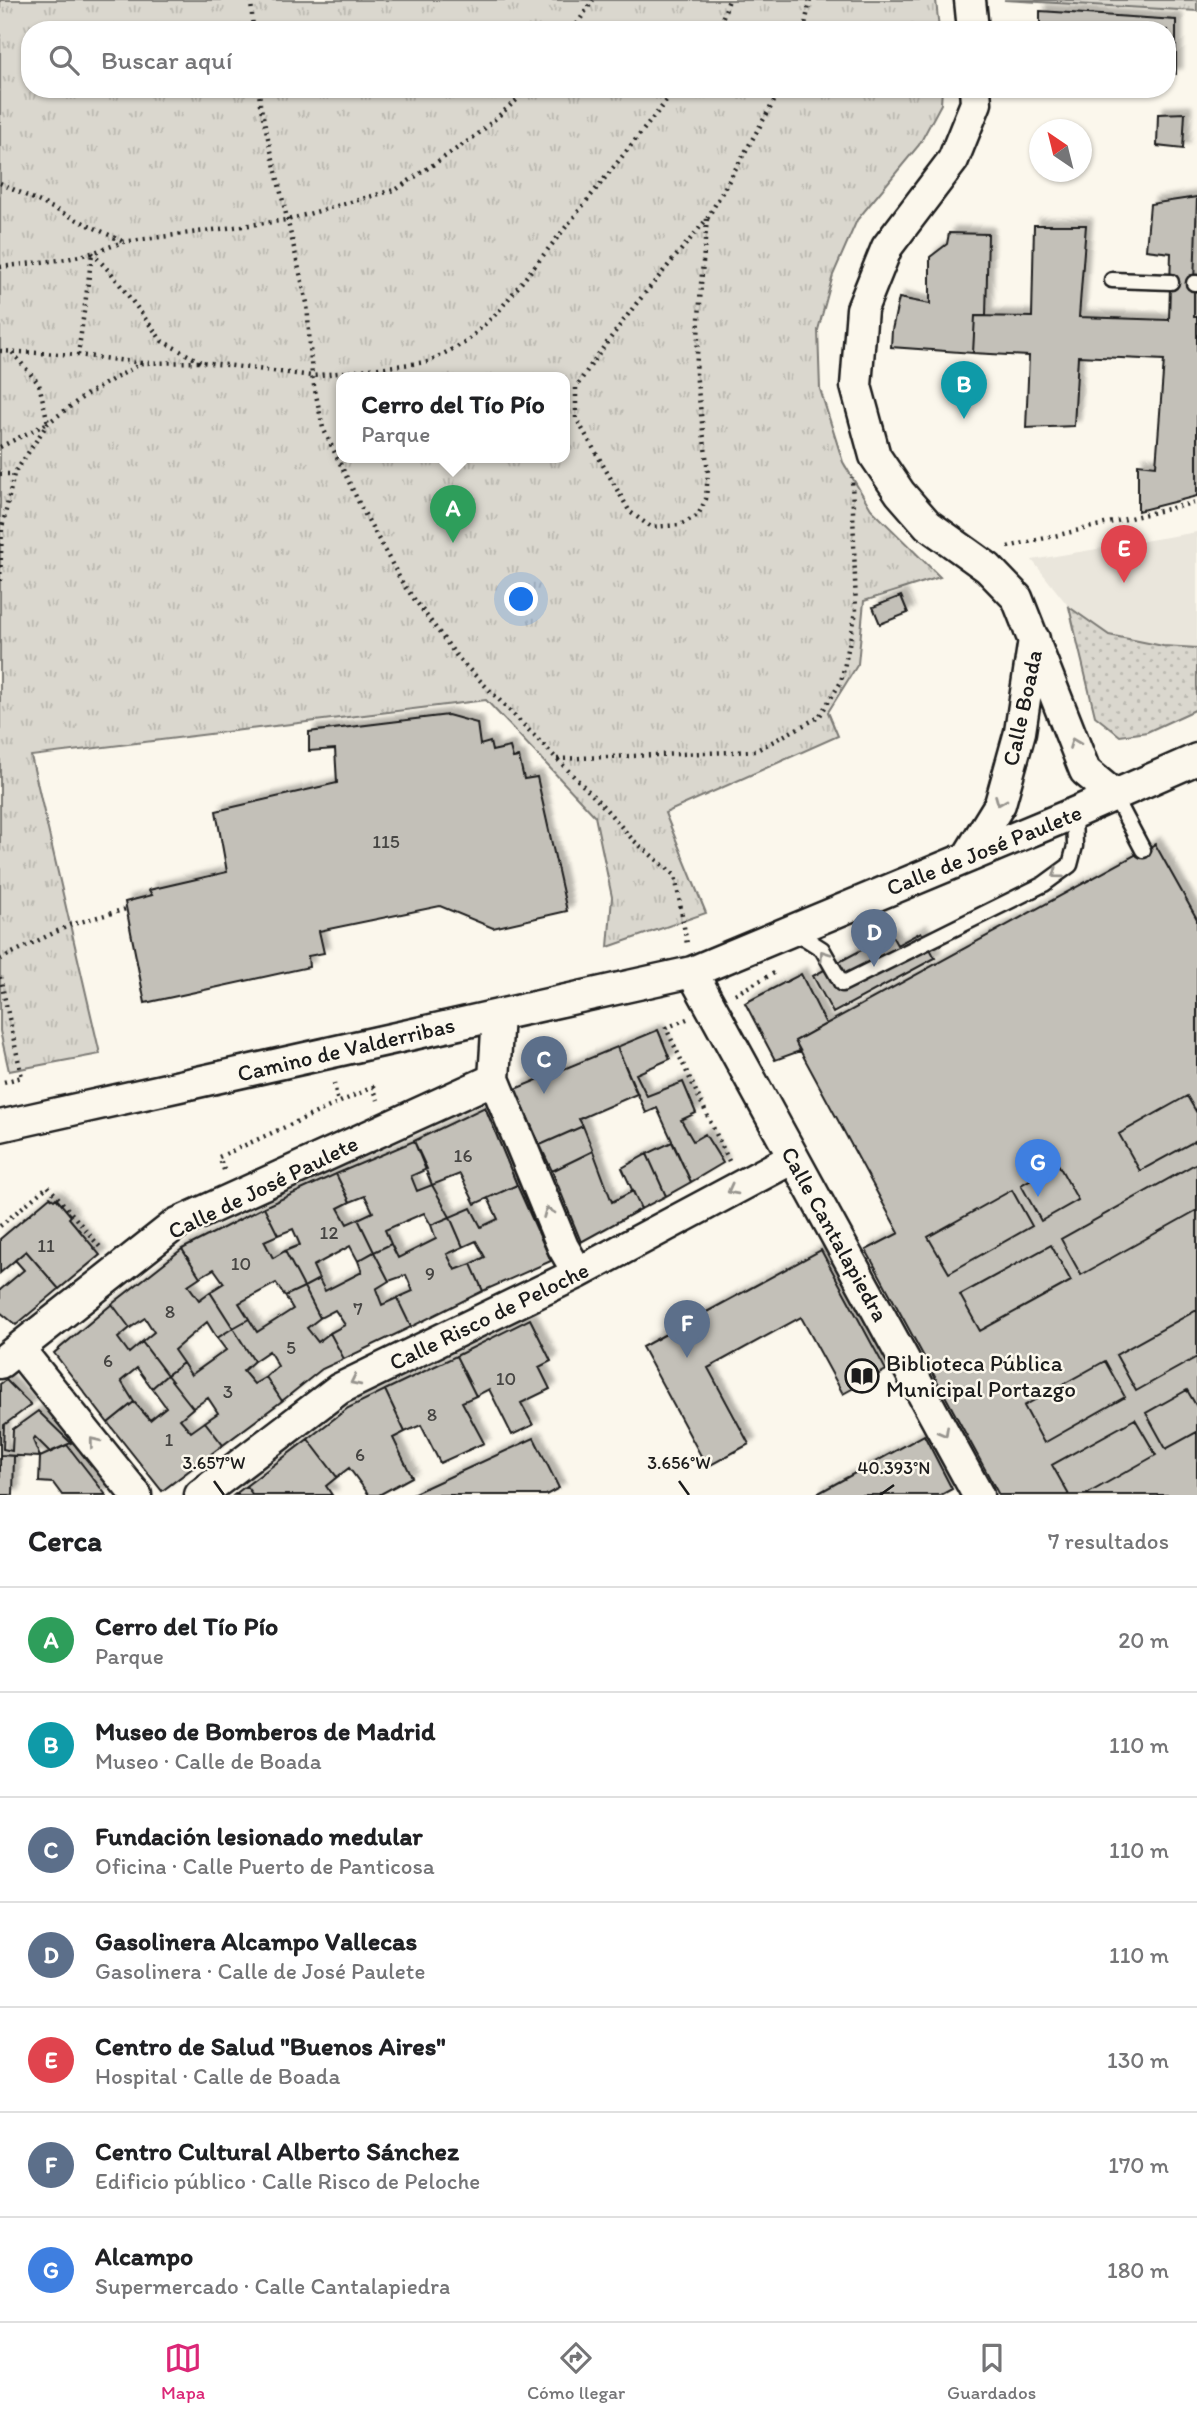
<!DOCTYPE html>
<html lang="es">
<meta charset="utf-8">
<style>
body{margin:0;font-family:Itim,sans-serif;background:#f6f6f6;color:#202124}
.compass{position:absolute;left:1029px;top:119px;width:63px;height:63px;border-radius:50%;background:#fff;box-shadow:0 2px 5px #0004;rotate:325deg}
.you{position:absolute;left:522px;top:600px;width:24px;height:24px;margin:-18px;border:5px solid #fff;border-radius:50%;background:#1a73e8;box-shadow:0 0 0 10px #1a73e833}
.badge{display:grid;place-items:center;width:46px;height:46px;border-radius:50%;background:#db2777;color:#fff;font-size:23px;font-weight:700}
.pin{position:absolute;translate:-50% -58px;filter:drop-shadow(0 2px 4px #0008)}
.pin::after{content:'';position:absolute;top:37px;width:24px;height:21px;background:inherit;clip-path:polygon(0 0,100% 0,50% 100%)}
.popup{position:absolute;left:336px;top:372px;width:234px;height:91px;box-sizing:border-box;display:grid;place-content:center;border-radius:14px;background:#fff;filter:drop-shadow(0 2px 5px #0005);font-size:23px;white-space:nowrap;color:#757577}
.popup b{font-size:26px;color:#202124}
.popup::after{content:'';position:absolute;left:50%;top:100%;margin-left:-14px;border:14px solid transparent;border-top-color:#fff}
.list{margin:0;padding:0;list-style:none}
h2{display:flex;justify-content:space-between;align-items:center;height:91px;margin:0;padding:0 28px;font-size:30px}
h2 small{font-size:23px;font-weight:400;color:#757577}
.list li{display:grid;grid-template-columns:46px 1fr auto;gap:21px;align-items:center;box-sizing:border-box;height:105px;padding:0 28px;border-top:2px solid #e0e0e0}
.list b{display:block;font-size:26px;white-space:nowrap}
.list p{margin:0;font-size:23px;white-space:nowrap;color:#757577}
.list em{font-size:23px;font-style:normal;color:#757577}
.icon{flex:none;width:38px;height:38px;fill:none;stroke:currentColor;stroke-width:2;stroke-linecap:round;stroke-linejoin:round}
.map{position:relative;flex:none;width:1197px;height:1495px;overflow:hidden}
.search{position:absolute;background:#fff;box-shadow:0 2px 5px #0004;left:21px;right:21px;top:21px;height:77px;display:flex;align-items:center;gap:18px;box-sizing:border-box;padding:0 24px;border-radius:28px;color:#757577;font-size:26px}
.sheet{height:826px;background:#fff}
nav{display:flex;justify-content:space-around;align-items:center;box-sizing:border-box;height:98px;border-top:2px solid #e0e0e0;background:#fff;font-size:19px;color:#757577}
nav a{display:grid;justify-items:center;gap:4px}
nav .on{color:#db2777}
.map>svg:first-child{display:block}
.built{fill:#eae6dc}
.grass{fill:url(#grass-dots);stroke:#7b7a75;stroke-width:2}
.park{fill:url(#park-tufts);stroke:#7b7a75;stroke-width:2;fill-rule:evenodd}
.building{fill:#c3c0b8;stroke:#1c1c1c;stroke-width:2;filter:url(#shadow)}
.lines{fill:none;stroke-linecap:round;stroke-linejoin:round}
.service-casing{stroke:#1c1c1c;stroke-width:19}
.minor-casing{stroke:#1c1c1c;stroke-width:35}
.path{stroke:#1c1c1c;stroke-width:4.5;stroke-dasharray:2 5;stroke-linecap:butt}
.service{stroke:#fbf7ec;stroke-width:14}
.minor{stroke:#fbf7ec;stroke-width:30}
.oneway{stroke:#97948e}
.ticks{fill:none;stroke:#1c1c1c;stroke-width:2.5}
.labels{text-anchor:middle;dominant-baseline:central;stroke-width:5;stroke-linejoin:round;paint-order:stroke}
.number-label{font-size:19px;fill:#464543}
.street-label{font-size:23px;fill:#1c1c1c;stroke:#fbf7ec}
.poi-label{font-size:23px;fill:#1c1c1c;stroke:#fbf7ec;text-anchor:start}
.ticks-label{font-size:18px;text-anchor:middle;fill:#1c1c1c;stroke:#fbf7ec;stroke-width:5;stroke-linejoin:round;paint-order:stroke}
</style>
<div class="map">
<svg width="1197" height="1495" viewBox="0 0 1197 1495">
<defs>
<pattern id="grass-dots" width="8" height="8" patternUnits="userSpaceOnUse" patternTransform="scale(1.75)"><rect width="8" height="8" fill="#dad7ce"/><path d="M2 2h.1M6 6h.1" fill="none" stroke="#bab8b0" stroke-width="1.8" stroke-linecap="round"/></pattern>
<pattern id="park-tufts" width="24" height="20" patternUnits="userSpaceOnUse" patternTransform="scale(1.75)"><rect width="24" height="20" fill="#dad7ce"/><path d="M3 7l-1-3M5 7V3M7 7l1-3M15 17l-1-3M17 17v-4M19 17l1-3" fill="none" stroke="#bab8b0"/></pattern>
<filter id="shadow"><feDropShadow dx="6" dy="-6" stdDeviation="2" flood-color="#0004"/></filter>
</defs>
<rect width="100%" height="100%" fill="#fbf7ec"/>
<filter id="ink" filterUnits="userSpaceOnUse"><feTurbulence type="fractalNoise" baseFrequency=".0143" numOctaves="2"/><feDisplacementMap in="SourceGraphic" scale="14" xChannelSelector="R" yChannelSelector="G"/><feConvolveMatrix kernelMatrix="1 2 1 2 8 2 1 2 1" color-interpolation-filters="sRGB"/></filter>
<g filter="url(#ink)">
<path class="built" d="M1197 532V648L1163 646 1109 635 1069 607 1032 560Z"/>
<path class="grass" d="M1069 607 1109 635 1163 646 1197 648V709L1147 732 1120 736 1095 716Z"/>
<path class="park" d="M0 0H936L939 30H30V89H942L941 104 919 145 857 220 833 275 818 330 820 389 843 462 871 509 940 577 864 601 858 664 828 712 838 736 665 813 706 913 608 947 612 897 595 816 486 700 31 756 100 1054 9 1071 0 1031ZM341 377H565V457H341Z
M1004 0H1197V11Z"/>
<path class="building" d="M1040 11 1176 20V74H1167V30H1040Z
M1185 113 1183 149 1157 146 1158 114Z
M1197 197 1194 283V317H1197V496L1138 511V464L1156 466 1164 360 1078 356 1074 426 1026 428 1029 356 973 353 975 316 1032 317 1034 225H1086L1079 317 1169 320 1171 253 1146 250 1150 204Z
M949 233 988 234 986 316H975L973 353 891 347 892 330 899 298 930 304V257L947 244Z
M901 596 908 613 880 624 873 607Z
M448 715 477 723 480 745 490 742 492 751 510 747 513 758 519 757 524 779 537 777 567 911 493 928 440 906 319 931 324 953 308 956 309 967 145 1003 125 902 152 895 149 890 227 872 216 811 337 783 335 749 309 751V732Z
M1155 844 1197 919V1495H999L866 1250 899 1233 795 1041Z
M921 932 935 958 833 1013 813 976 891 934 897 945Z
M801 974 826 1024 795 1041 800 1051 775 1060 745 1003Z
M658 1030 670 1059 636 1074 647 1096 683 1082 696 1113 681 1120 693 1141 705 1134 723 1163 691 1182 657 1108 646 1113 617 1047Z
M617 1047 637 1094 579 1119 583 1126 540 1145 515 1089Z
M1187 1096 1197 1113V1140L1140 1171 1119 1134Z
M485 1107 517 1185 475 1204 460 1174 432 1185 414 1141Z
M583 1126 593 1151 552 1171 540 1145Z
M414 1141 427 1169 411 1176 417 1191 432 1185 450 1217 431 1225 424 1213 385 1230 391 1244 374 1252 358 1219 373 1212 365 1196 350 1202 336 1174Z
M672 1142 691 1182 666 1196 647 1154Z
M593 1151 612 1202 633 1191 641 1209 581 1242 552 1171Z
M647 1154 666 1196 641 1209 622 1168Z
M1197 1163V1210L1081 1275 1061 1239Z
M1058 1164 1078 1200 1041 1221 1021 1185Z
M336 1174 350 1202 338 1208 347 1224 358 1219 374 1252 358 1261 350 1246 313 1266 319 1279 304 1287 285 1251 300 1245 293 1229 278 1235 264 1207Z
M517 1185 551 1261 483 1291 471 1264 485 1257 476 1241 463 1247 450 1217 471 1208 481 1227 498 1219 488 1198Z
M1012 1190 1032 1226 949 1273 928 1237Z
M50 1197 54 1200 56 1198 71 1216 69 1218 100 1255 59 1289 26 1251 0 1273V1239Z
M264 1207 278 1235 264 1241 273 1258 285 1251 304 1287 285 1296 276 1283 239 1303 249 1319 233 1328 210 1292 224 1283 214 1269 200 1277 182 1249Z
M450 1217 463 1247 447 1254 455 1270 471 1264 483 1291 411 1327 397 1298 413 1291 406 1275 389 1281 374 1252 391 1244 398 1258 436 1239 431 1225Z
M1051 1245 1071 1281 980 1331 960 1295Z
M182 1249 200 1277 188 1285 199 1300 210 1292 233 1328 217 1338 207 1322 174 1350 183 1363 167 1375 142 1342 154 1332 145 1318 130 1328 112 1304Z
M821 1250 886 1370 843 1394 801 1317 708 1368 749 1444 707 1467 642 1347Z
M26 1251 59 1289 16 1325 0 1312V1290L24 1270 15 1260Z
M374 1252 389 1281 376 1289 382 1305 397 1298 411 1327 344 1359 330 1333 345 1325 335 1310 320 1318 304 1287 319 1279 325 1291 362 1272 358 1261Z
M304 1287 320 1318 307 1328 318 1342 330 1333 344 1359 322 1369 282 1401 266 1377 278 1366 269 1351 254 1361 233 1328 249 1319 257 1332 293 1309 285 1296Z
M112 1304 130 1328 118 1338 129 1353 142 1342 167 1375 152 1388 137 1368 121 1381 134 1402 108 1423 54 1353Z
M1197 1310V1357L1136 1391 1116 1355Z
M530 1319 551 1361 539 1367 550 1389 521 1403 533 1425 512 1435 489 1389 476 1396 456 1356Z
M233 1328 254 1361 243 1371 254 1384 266 1377 282 1401 223 1445 205 1422 218 1413 208 1398 193 1408 167 1375 183 1363 191 1375 226 1350 217 1338Z
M456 1356 476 1396 462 1402 484 1443 440 1463 421 1425 405 1432 385 1390Z
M1105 1361 1125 1397 1044 1443 1024 1406Z
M167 1375 193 1408 180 1419 191 1432 205 1422 223 1445 162 1491 108 1423 134 1402 150 1420 166 1407 152 1388Z
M6 1380 31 1405 4 1425 3 1449 12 1451 13 1429 38 1411 71 1443 50 1452 35 1437 33 1440 40 1457 0 1455V1384Z
M385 1390 405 1432 393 1438 412 1477 379 1495H369L349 1468 337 1477 308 1439 348 1408Z
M1187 1390 1197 1407V1432L1166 1449 1146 1413Z
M1135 1419 1156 1455 1085 1495H1069L1052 1465Z
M924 1435 952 1489 941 1495H815Z
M534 1438 559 1488 546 1495H410Z
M308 1439 337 1477 326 1486 332 1495H253L246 1486Z
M67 1445 106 1495H62L53 1483 39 1482 40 1457Z
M0 1455 14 1456 13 1495H0Z
M246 1486 253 1495H234Z"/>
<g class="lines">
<defs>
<path id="service" d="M1112 280 1171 282
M1194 283H1197
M1114 795 1143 850
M792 930 822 949 842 984 1044 884 1070 865 1075 846 1074 813"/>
<path id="minor" d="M970 0 973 30
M975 89 976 103 953 160 887 247 862 309 856 386 875 456 900 493 928 525 988 568 1017 598 1085 771 1114 795
M968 856 1000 804 1020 732 1034 639
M692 972 978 1495
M498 1015 494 1079 563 1247 578 1273
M0 1126 692 972 1074 813 1197 759
M19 1349 136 1495
M0 1363 176 1224 494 1079
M200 1495 339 1389 578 1273 793 1158"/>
</defs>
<use href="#service" class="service-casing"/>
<use href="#minor" class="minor-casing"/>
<path class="path" d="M251 0 253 30
M573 30 593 0
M718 30 729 0
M804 30 810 0
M259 89 260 104 307 303 312 376 323 428 361 507 403 584 459 659 604 807 633 840 675 875 687 944
M0 183 122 241
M707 219 701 284 696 373 708 472 706 499 698 515 680 525 651 527 630 512 576 418V387L597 356 636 304 707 219 781 89
M92 253 112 274 162 341 201 362
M0 267 67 259 92 253 123 242 287 220 397 189 477 135 529 89
M0 351 78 355 142 363
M78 355 92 254
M0 447 48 423 39 384 12 352
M0 474H14
M1008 547 1197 502
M0 581 2 528 14 474 48 423 87 394 142 363 202 362 312 376 428 362 466 342 498 312 676 89
M557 759 755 751 819 717 841 682 856 612 852 477
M0 959 70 925 126 909
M0 977 22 1077 0 1083
M735 994 776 972
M687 1019 666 1028 729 1161
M334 1083 338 1103
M224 1170 219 1157 373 1087 378 1100
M0 1226 48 1186 100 1247"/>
<use href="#service" class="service"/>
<use href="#minor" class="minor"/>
</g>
<defs><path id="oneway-chevron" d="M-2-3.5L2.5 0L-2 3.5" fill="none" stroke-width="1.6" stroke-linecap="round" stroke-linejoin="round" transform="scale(1.75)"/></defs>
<g class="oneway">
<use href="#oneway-chevron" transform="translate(1074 743) rotate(-111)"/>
<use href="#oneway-chevron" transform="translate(1000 801) rotate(112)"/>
<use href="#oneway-chevron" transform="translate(1057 874) rotate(144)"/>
<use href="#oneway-chevron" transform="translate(824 955) rotate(-126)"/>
<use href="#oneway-chevron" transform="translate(732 1190) rotate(152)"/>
<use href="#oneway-chevron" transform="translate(548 1212) rotate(-112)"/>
<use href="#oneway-chevron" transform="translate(355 1381) rotate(154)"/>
<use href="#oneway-chevron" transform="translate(944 1432) rotate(61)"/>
<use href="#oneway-chevron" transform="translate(94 1442) rotate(-129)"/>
</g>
</g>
<path class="ticks" d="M214 1481 224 1495M679 1481 689 1495M880 1495 894 1485"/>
<defs>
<symbol id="library-ring" viewBox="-11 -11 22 22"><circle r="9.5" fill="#fbf7ec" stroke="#1c1c1c" stroke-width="1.5"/><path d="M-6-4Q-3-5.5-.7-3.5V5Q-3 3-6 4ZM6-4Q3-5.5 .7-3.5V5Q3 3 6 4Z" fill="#1c1c1c"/></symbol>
</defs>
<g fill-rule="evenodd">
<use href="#library-ring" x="843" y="1357" width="38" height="38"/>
</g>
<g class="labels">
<g class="number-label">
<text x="386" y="841">115</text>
<text x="463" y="1155">16</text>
<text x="329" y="1232">12</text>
<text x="46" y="1245">11</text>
<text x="241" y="1263">10</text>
<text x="430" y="1273">9</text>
<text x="358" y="1308">7</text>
<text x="170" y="1311">8</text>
<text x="291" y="1347">5</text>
<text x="108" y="1360">6</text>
<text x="506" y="1378">10</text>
<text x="228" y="1391">3</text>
<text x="432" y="1414">8</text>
<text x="169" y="1439">1</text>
<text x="360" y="1454">6</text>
</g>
<g class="street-label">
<text transform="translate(1022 708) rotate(-78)">Calle Boada</text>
<text transform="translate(984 850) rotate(-22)">Calle de José Paulete</text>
<text transform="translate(346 1049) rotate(-13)">Camino de Valderribas</text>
<text transform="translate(263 1187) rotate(-26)">Calle de José Paulete</text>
<text transform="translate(835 1234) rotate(61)">Calle Cantalapiedra</text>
<text transform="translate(489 1316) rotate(-26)">Calle Risco de Peloche</text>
</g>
<g class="poi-label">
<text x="886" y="1363">Biblioteca Pública<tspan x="886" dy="26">Municipal Portazgo</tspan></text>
</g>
</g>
<g class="ticks-label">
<text x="214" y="1469">3.657°W</text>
<text x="679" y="1469">3.656°W</text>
<text x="894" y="1474">40.393°N</text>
</g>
</svg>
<svg class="compass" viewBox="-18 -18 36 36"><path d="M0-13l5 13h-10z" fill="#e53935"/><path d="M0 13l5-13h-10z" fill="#757577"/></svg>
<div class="you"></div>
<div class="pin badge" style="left:453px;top:543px;background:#2e9e5b">A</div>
<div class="popup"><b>Cerro del Tío Pío</b>Parque</div>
<div class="pin badge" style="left:964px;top:419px;background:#0f9aa8">B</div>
<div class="pin badge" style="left:544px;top:1094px;background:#5c6f8a">C</div>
<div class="pin badge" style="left:874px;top:967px;background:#5c6f8a">D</div>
<div class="pin badge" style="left:1124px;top:583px;background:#e0444e">E</div>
<div class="pin badge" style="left:687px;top:1358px;background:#5c6f8a">F</div>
<div class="pin badge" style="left:1038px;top:1197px;background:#3f7fe0">G</div>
<div class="search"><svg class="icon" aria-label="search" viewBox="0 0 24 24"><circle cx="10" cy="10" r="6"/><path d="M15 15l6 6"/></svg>Buscar aquí</div>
</div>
<section class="sheet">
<h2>Cerca<small>7 resultados</small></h2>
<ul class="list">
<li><span class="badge" style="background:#2e9e5b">A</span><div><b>Cerro del Tío Pío</b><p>Parque</p></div><em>20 m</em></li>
<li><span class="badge" style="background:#0f9aa8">B</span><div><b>Museo de Bomberos de Madrid</b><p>Museo · Calle de Boada</p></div><em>110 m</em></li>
<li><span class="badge" style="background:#5c6f8a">C</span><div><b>Fundación lesionado medular</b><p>Oficina · Calle Puerto de Panticosa</p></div><em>110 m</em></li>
<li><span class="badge" style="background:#5c6f8a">D</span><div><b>Gasolinera Alcampo Vallecas</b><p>Gasolinera · Calle de José Paulete</p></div><em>110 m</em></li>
<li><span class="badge" style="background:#e0444e">E</span><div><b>Centro de Salud &quot;Buenos Aires&quot;</b><p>Hospital · Calle de Boada</p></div><em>130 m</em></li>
<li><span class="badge" style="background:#5c6f8a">F</span><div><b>Centro Cultural Alberto Sánchez</b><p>Edificio público · Calle Risco de Peloche</p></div><em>170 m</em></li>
<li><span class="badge" style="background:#3f7fe0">G</span><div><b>Alcampo</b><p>Supermercado · Calle Cantalapiedra</p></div><em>180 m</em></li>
</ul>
</section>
<nav>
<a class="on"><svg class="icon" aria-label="map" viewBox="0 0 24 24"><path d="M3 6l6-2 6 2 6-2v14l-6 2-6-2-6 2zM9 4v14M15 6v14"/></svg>Mapa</a>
<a><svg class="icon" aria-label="directions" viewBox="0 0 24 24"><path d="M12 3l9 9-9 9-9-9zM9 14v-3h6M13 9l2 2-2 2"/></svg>Cómo llegar</a>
<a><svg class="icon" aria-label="saved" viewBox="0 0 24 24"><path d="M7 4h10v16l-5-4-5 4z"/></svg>Guardados</a>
</nav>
